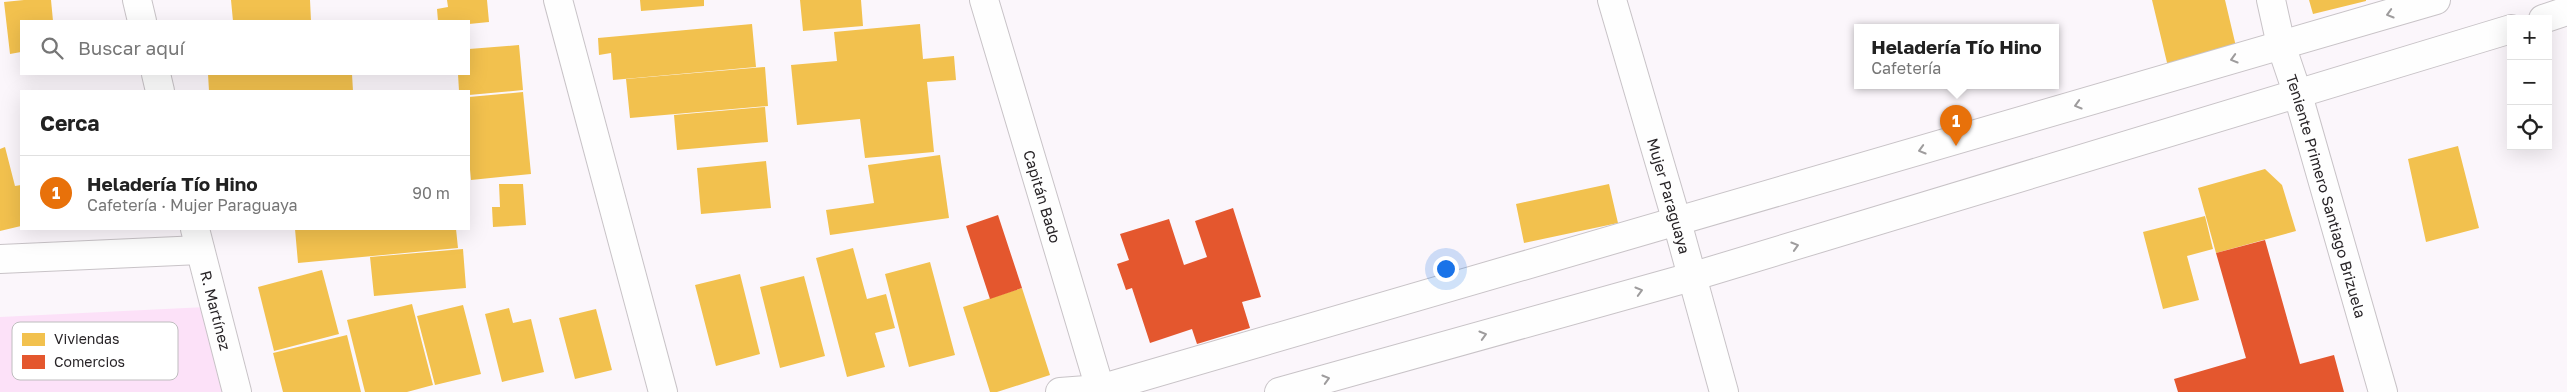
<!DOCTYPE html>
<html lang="es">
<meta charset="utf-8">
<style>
body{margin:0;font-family:"Golos Text",sans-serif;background:#f2f2f2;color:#222}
.controls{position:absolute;right:15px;top:15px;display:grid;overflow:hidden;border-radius:0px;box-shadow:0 5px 20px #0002}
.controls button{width:45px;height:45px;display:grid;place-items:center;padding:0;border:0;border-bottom:1px solid #e0e0e0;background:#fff;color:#222;font:25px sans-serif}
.you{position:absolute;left:1445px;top:268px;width:18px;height:18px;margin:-12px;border:4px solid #fff;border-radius:50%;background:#1a73e8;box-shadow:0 0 0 8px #1a73e833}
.badge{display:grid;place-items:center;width:32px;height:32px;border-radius:50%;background:#b45309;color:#fff;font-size:16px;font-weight:700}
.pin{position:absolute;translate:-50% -41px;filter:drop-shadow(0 1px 2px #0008)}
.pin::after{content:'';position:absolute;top:26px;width:18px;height:15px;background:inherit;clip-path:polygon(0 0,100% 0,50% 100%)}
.popup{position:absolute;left:1854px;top:24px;width:205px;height:65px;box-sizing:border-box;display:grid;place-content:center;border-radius:0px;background:#fff;filter:drop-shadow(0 1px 4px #0005);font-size:16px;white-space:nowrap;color:#767676}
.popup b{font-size:19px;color:#222}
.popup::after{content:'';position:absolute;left:50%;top:100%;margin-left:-10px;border:10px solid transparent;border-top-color:#fff}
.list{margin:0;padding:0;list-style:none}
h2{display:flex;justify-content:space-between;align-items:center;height:65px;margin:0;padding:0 20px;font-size:21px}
h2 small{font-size:16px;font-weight:400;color:#767676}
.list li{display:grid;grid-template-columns:32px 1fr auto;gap:15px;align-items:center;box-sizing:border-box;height:75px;padding:0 20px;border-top:1px solid #e0e0e0}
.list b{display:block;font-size:19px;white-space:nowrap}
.list p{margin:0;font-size:16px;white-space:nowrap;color:#767676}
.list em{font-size:16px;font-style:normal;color:#767676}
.icon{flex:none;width:28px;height:28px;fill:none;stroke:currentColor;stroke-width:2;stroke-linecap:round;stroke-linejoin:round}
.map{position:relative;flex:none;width:2567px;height:392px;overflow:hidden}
.search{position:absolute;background:#fff;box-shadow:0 5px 20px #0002;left:20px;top:20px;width:450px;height:55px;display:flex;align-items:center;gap:12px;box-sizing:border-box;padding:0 18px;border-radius:0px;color:#767676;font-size:19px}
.panel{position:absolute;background:#fff;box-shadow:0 5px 20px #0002;left:20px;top:90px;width:450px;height:140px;border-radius:0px}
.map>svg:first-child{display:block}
.green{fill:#fce1f8}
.homes{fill:#f2c14e}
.shops{fill:#e4572e}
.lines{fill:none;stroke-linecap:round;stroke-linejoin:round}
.street-casing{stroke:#c8c3c7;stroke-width:30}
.secondary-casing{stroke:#c8c3c7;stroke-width:30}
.street{stroke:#fefefe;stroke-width:28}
.secondary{stroke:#fefefe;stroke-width:28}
.oneway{stroke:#9e9c9d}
.labels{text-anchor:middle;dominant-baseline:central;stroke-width:5;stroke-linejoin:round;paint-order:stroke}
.street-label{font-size:15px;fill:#282427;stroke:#fff}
.key{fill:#fff;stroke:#bebdbe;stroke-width:1}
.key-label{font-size:14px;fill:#282427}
</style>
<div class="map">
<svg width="2567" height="392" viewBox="0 0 2567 392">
<rect width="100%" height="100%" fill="#fbf6fb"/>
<path class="green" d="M227 306 247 392H0V317Z"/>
<path class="homes" d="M24 0H51L53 21H21V52L10 54 4 2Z
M231 0H310L311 21H233Z
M447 0H487L489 22 469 24V21H438L437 9 448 7Z
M640 0H704V6L641 11Z
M800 0H861L863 26 803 31Z
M2152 0H2225L2238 55 2169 71Z
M2309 0H2366V1L2313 14Z
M752 24 756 67 613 80 611 53 599 55 598 38Z
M920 24 923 59 954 56 956 80 927 82 934 152 865 158 860 119 797 125 791 65 837 61 834 32Z
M519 45 523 90 469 95V91H459L458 74H469V49Z
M765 67 768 106 630 118 626 79Z
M208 74H352L353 91H209Z
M523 92 531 174 471 180 469 159V97Z
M765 107 768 142 677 150 674 115Z
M2458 146 2479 228 2426 242 2408 159Z
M5 147 15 186 21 185V226L0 231V149Z
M940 155 949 218 830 235 826 210 874 203 868 165Z
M766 161 771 208 701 214 697 168Z
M2265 169 2282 185 2296 231 2216 253 2198 188Z
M499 184H523L526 225 493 227 492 207H500Z
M1609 184 1618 223 1524 243 1516 204Z
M2205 216 2213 249 2187 256 2199 300 2163 309 2143 232Z
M295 229H456L458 248 298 263Z
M853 248 867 299 886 294 895 328 875 333 885 367 847 377 816 258Z
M463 249 466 288 374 296 370 257Z
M930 262 955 355 909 367 885 274Z
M322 270 339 334 274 351 258 287Z
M740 274 760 354 716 366 695 285Z
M804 276 825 356 780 368 760 287Z
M1022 288 1050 375 997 392H990L963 307Z
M412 304 433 385 407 392H365L347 320Z
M463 305 481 374 435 385 417 316Z
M509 308 513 323 531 319 544 372 502 382 485 314Z
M596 309 612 370 575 379 559 318Z
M347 335 361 392H283L273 353Z"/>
<path class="shops" d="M1233 208 1261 297 1242 302 1250 328 1197 344 1192 329 1150 343 1132 288 1126 290 1117 264 1129 260 1120 234 1169 219 1184 265 1207 257 1195 221Z
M998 215 1022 288 990 299 966 226Z
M2265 240 2300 364 2334 355 2344 392H2178L2174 379 2246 358 2216 253Z"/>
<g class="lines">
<defs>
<g id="street">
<path d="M137 0 142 21"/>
<path d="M558 0 663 392"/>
<path id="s1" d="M1612 0 1677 222 1724 392"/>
<path id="s2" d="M2271 0 2281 45 2298 95 2383 392"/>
<path d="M156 74 160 91"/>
<path id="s3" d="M195 229 237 392"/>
<path d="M0 259 200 250"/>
<path d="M1060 392 1100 389"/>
</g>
<g id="secondary">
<path id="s4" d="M984 0 1101 392"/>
<path d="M2543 19 2567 11"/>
<path d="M1100 389 2436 0"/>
<path d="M1279 392 1691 277 2511 29"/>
</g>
</defs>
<use href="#street" class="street-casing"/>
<use href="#secondary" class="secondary-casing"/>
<use href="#street" class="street"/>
<use href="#secondary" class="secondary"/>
</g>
<defs><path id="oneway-chevron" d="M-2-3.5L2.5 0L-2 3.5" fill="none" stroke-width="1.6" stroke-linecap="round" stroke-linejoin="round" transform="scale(1.25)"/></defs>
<g class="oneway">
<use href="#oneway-chevron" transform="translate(2390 14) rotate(164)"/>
<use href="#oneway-chevron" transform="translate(2234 59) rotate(164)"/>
<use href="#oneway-chevron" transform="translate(2078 105) rotate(164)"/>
<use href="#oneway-chevron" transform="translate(1922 150) rotate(164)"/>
<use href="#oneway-chevron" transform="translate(1795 246) rotate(-17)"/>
<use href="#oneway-chevron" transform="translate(1639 291) rotate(-16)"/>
<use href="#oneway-chevron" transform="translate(1483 335) rotate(-16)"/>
<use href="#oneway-chevron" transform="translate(1326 379) rotate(-16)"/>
</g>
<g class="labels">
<g class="street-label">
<text stroke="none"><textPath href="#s4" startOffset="205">Capitán Bado</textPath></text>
<text stroke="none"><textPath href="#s1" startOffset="204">Mujer Paraguaya</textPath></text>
<text stroke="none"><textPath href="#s2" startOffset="204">Teniente Primero Santiago Brizuela</textPath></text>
<text stroke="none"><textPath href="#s3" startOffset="84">R. Martínez</textPath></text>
</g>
</g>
<rect x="12" y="322" width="166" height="58" rx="8" class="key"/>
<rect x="22" y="333" width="23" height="13" fill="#f2c14e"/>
<rect x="22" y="355" width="23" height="14" fill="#e4572e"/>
<g class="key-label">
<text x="54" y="344">Viviendas</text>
<text x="54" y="367">Comercios</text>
</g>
</svg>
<div class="controls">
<button>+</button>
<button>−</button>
<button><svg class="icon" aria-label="locate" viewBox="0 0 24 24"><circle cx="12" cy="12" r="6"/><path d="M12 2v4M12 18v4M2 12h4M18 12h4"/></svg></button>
</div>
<div class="you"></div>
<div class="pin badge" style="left:1956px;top:146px;background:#e8710a">1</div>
<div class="popup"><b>Heladería Tío Hino</b>Cafetería</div>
<div class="search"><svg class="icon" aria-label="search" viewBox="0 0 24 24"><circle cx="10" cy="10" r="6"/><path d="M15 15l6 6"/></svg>Buscar aquí</div>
<section class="panel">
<h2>Cerca<small></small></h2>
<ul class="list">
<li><span class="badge" style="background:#e8710a">1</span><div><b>Heladería Tío Hino</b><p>Cafetería · Mujer Paraguaya</p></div><em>90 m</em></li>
</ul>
</section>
</div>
